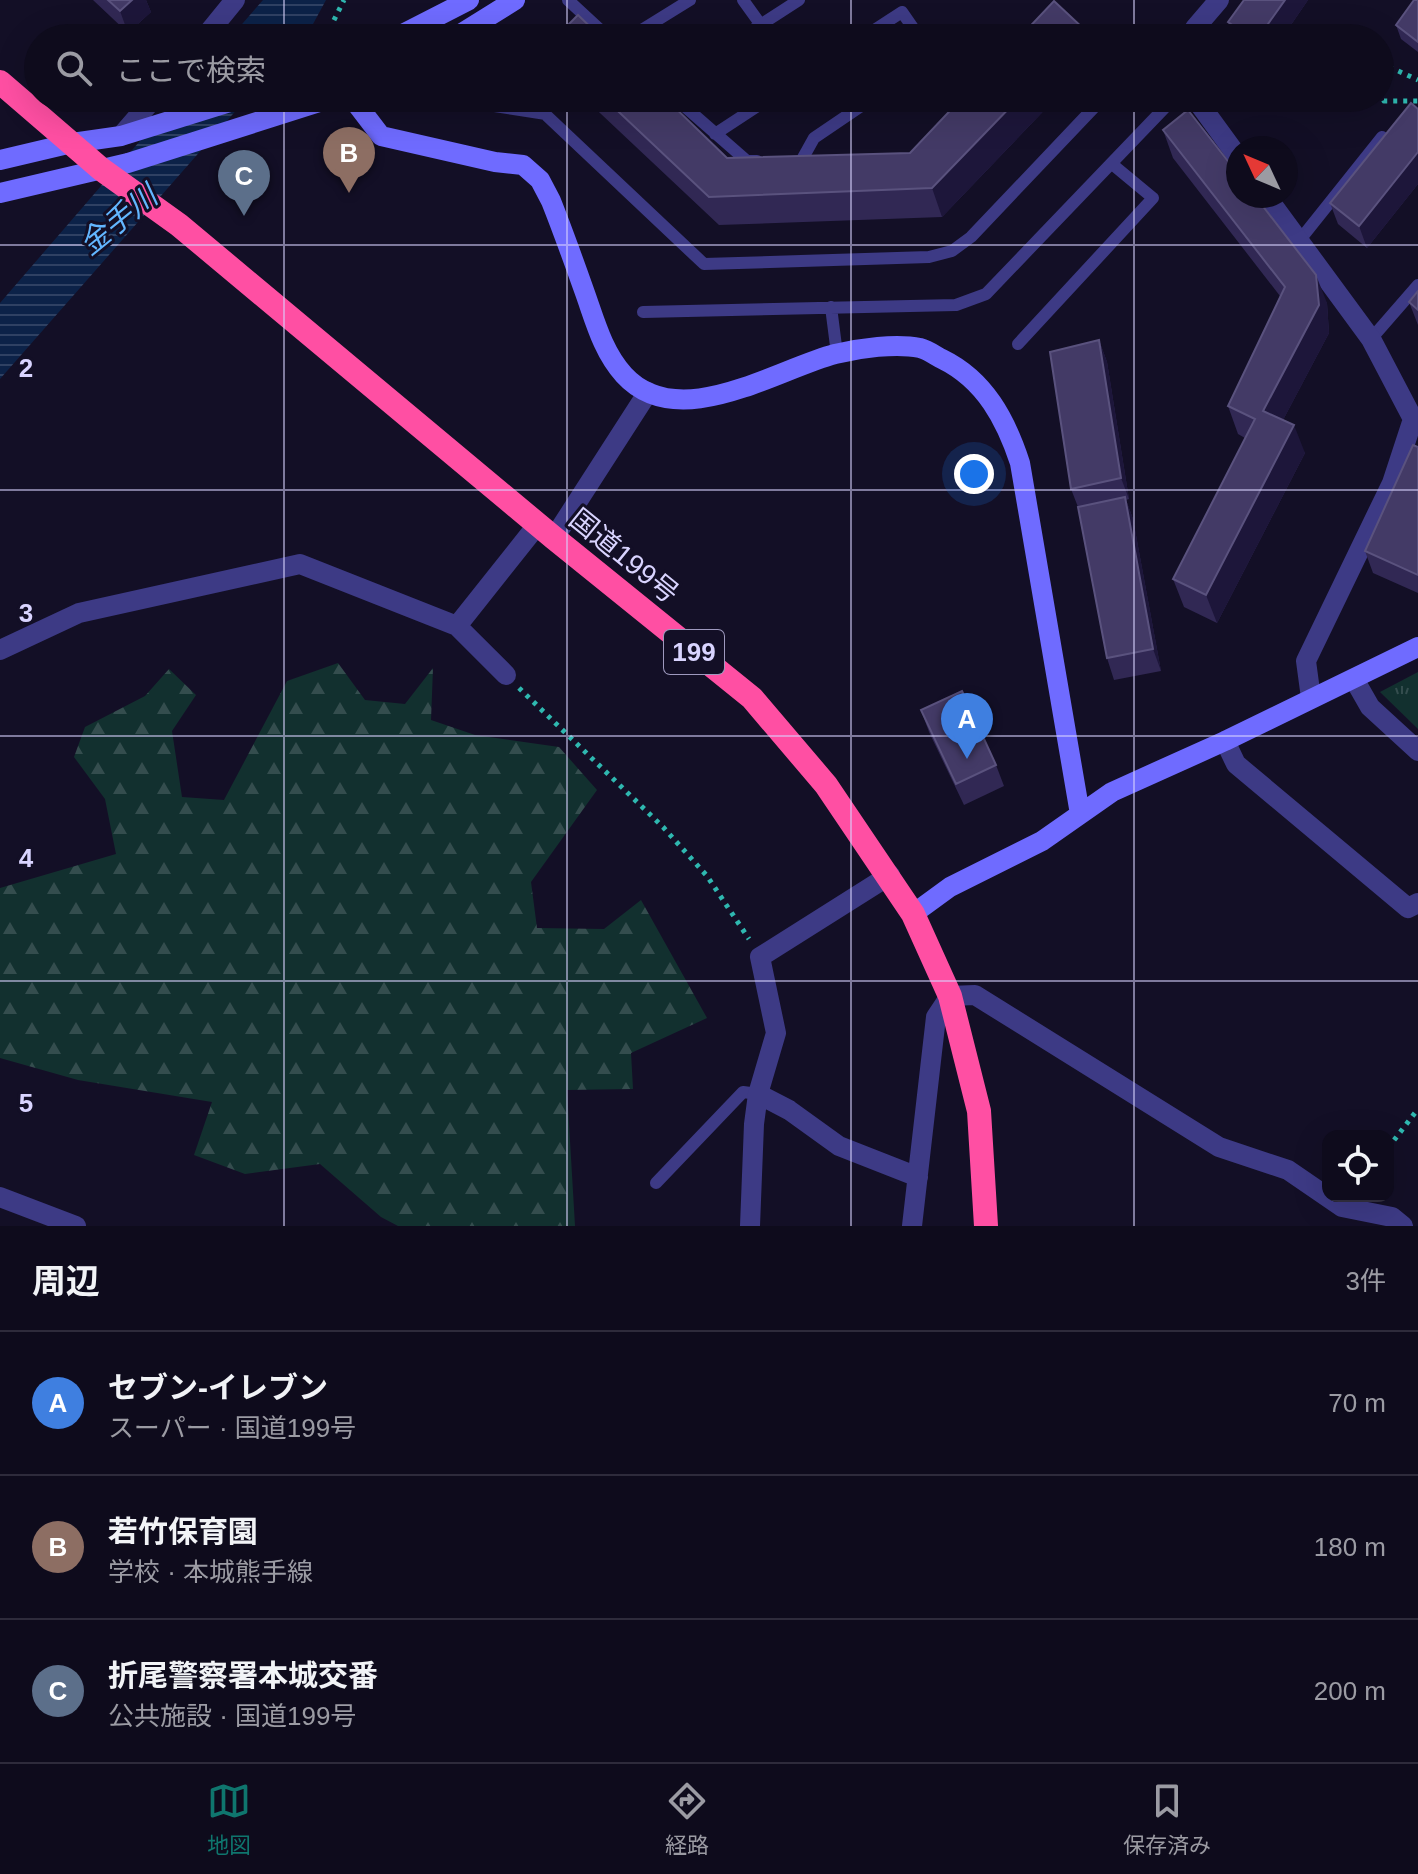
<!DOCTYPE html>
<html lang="ja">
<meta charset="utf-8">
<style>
body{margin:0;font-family:Arial,"Noto Sans JP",sans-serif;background:#1c1929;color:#f1f3f6}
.controls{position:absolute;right:24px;bottom:24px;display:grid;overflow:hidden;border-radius:16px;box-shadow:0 8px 32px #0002}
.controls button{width:72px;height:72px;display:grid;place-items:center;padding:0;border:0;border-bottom:2px solid #2e2b3b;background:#0e0b1c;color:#f1f3f6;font:40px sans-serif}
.compass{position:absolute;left:1226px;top:136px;width:72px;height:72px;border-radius:50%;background:#0e0b1c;box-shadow:0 8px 32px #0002;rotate:314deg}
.you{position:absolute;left:974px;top:474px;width:28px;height:28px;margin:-20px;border:6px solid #fff;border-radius:50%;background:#1a73e8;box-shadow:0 0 0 12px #1a73e833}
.badge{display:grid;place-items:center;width:52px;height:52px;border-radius:50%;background:#0f766e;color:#fff;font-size:26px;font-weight:700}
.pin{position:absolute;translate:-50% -66px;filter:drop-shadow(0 2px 4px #0008)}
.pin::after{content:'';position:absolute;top:42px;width:28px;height:24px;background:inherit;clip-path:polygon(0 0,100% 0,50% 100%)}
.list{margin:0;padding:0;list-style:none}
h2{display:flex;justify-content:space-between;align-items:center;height:104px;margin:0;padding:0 32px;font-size:34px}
h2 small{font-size:26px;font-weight:400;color:#9b9ba3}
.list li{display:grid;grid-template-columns:52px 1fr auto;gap:24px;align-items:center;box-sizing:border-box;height:144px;padding:0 32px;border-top:2px solid #2e2b3b}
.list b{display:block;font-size:30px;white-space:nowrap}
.list p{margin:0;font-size:26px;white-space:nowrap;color:#9b9ba3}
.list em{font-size:26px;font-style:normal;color:#9b9ba3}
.icon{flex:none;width:44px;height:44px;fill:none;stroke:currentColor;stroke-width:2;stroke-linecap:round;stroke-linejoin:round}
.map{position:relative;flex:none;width:1418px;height:1226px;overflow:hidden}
.search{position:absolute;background:#0e0b1c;box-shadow:0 8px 32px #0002;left:24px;right:24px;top:24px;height:88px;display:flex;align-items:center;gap:20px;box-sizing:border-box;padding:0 28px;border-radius:44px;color:#9b9ba3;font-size:30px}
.sheet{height:536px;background:#0e0b1c}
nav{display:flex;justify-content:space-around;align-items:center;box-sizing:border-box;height:112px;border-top:2px solid #2e2b3b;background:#0e0b1c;font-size:22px;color:#9b9ba3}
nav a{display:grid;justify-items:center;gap:4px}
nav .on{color:#0f766e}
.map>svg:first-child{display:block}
.forest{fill:url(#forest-firs)}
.park{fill:url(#park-tufts)}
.water{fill:url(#water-rules)}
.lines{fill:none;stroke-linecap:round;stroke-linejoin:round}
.path{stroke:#2fb8b0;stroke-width:5;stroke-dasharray:4 6;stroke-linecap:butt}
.lane{stroke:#3d3a85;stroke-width:12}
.street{stroke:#3d3a85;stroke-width:20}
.secondary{stroke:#6f6bff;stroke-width:20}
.highway{stroke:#ff4fa3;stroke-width:24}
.wall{fill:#312854}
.shaded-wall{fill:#1d163a}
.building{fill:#433a66;stroke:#5a527e;stroke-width:2}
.grid{fill:none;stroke:#d9d4ff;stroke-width:2;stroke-opacity:0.55}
.labels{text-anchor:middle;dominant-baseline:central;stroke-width:6;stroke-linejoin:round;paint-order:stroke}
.shield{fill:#130f26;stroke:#9e99be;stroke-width:2}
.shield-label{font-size:26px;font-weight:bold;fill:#d9d4ff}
.street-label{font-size:28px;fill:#d9d4ff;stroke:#130f26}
.water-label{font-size:30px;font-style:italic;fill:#62b6ff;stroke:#130f26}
.grid-label{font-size:26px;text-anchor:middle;font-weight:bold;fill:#d9d4ff;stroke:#130f26;stroke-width:6;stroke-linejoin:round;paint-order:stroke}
</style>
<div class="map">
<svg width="1418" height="1226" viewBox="0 0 1418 1226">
<defs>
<pattern id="forest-firs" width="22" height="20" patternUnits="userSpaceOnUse" patternTransform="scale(2)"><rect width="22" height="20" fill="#12302f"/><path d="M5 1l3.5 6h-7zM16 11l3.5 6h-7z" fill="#344d4e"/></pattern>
<pattern id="park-tufts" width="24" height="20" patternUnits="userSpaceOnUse" patternTransform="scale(2)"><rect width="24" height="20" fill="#12302f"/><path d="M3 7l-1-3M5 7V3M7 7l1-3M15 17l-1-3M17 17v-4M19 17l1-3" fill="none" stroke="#344d4e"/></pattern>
<pattern id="water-rules" width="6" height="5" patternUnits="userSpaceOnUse" patternTransform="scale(2)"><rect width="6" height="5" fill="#0c2248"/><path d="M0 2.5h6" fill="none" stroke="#2f4163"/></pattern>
</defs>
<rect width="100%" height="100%" fill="#130f26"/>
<path class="forest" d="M338 663 365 700 405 704 433 668 431 720 475 735 559 747 597 790 531 882 537 928 604 929 641 900 707 1018 631 1053 633 1089 567 1090 575 1226H398L381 1217 320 1164 245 1174 194 1155 212 1102 78 1080 0 1058V888L116 854 105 799 74 757 85 727 145 696 169 669 196 695 172 731 182 797 224 800 287 681Z"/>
<path class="park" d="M1418 672V729L1380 692Z"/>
<path class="water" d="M263 0H326L313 24 300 38H230Z
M177 98H247L0 379V303Z"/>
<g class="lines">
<path class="path" d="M325 38 344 0
M1380 65 1383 64 1418 80
M1380 91 1384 101H1418
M519 688 663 827 707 876 749 939
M1388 1148 1418 1109"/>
<path class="lane" d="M568 0 609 38
M743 0 761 25
M635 34 690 0
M740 38 799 0
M862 38 902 12 920 38
M443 98 546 114
M528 98 704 264 929 257 952 251 971 237 1103 98
M675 98 747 161H757
M715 134 770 98
M799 165 814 138 873 98
M1299 241 1382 137
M831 307 837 354
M643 312 956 305 986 294 1174 98
M1371 339 1418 285
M1018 344 1153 198 1112 164
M656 1183 743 1092 758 1094"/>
<path class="street" d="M204 38 235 0
M1193 38 1195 28 1219 0
M1195 98 1238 157
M121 136 154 98
M1266 196 1371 339 1413 419 1392 483 1306 661 1311 698
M554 538 648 392
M457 626 506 675
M0 650 79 613 300 564 457 626 538 524
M1354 679 1370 707 1418 751
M1225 741 1236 764 1408 908 1418 903
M758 1094 776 1033 760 957 890 875
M0 1197 76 1226
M750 1226 754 1124 758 1094 789 1110 839 1146 918 1177
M912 1226 936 1017 950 996 975 995 1219 1147 1288 1170 1342 1207 1392 1217 1403 1226"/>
<path class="secondary" d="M395 38 469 0
M454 38 515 0
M352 98 381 136 495 162 523 165 540 180 551 201C563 231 574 262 585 293 595 321 603 352 624 375 678 434 775 370 835 354 860 348 896 343 920 348 928 350 936 356 942 359 985 380 1006 420 1020 463L1080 814
M0 160 72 143 121 136 243 98
M0 193 128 163 332 98
M913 914 950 887 1042 841 1112 792 1225 741 1418 647"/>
<path class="highway" d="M0 82 101 169 179 225 554 538 752 698 826 785 913 914 950 996 979 1111 986 1226"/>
</g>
<path class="wall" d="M93 0H146L151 12 128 33Z
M1308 0 1282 38H1234L1228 22Z
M1418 0V52L1401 39 1396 25Z
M584 98H665L727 158 910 153 962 98H1056L942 217 719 225Z
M1418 109V184L1367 248 1338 224 1330 203Z
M1163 130 1327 303 1329 333 1283 420 1305 453 1217 623 1184 607 1173 579 1245 438 1238 434 1228 406 1280 296 1173 158Z
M1418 291V325L1409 302Z
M1099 340 1107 362 1129 499 1126 500 1133 519 1161 671 1114 680 1107 658 1078 507 1071 489Z
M1418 447V593L1373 573 1365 551Z
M921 710 996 765 1004 786 964 805 929 732Z"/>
<path class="shaded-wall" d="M132 0H146L151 12 128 33 120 11Z
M1285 0H1308L1282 38H1258Z
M1085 30 1088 38H1077Z
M1019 98H1056L942 217 932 188Z
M1418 152V184L1367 248 1359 226Z
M1316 275 1327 303 1329 333 1273 439 1263 411Z
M1099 340 1107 362 1129 499 1121 478Z
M1294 425 1305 453 1217 623 1206 595Z
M1125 497 1133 519 1161 671 1153 649Z"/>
<path class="building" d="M108 0H132L120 11Z
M1244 0H1285L1258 38H1251L1228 22Z
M1414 0H1418V42L1396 25Z
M1054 1 1085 30 1077 38H1019Z
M578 15 602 38H555Z
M604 98H665L727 158 910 153 962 98H1019L932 188 709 197Z
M1411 103 1418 109V152L1359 226 1330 203Z
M1188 110 1238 174V196H1255L1316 275 1319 305 1263 411 1294 425 1206 595 1173 579 1255 419 1228 406 1285 287 1163 130Z
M1418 291V310L1409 302Z
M1099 340 1121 478 1071 489 1050 352Z
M1413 445 1418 447V575L1365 551Z
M1125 497 1153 649 1107 658 1078 507Z
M962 691 996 765 956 784 921 710Z"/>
<path class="grid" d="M284 0V38M567 0V38M851 0V38M1134 0V38M284 98V1226M567 98V1226M851 98V1226M1134 98V1226M0 245H1418M0 490H1418M0 736H1418M0 981H1418"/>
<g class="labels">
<rect class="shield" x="664" y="630" width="60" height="44" rx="6"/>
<g class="shield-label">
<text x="694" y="652">199</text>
</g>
<g class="street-label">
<text transform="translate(624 556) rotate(39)">国道199号</text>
</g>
<g class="water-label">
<text transform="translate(118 220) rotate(-39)">金手川</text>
</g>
</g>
<g class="grid-label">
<text x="26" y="377">2</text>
<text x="26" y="622">3</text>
<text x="26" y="867">4</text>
<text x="26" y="1112">5</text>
</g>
</svg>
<div class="controls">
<button><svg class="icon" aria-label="locate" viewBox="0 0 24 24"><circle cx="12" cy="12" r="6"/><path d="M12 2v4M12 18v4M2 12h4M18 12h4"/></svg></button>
</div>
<svg class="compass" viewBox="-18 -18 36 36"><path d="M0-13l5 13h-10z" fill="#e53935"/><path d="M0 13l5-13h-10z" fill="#9b9ba3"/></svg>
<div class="you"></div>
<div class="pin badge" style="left:967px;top:759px;background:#3f7fe0">A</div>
<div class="pin badge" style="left:349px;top:193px;background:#8d6e63">B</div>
<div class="pin badge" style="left:244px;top:216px;background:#5c6f8a">C</div>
<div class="search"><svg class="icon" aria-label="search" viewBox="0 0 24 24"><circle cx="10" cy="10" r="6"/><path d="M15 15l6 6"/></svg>ここで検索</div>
</div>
<section class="sheet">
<h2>周辺<small>3件</small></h2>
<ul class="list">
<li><span class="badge" style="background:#3f7fe0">A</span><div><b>セブン-イレブン</b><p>スーパー · 国道199号</p></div><em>70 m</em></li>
<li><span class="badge" style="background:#8d6e63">B</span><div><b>若竹保育園</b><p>学校 · 本城熊手線</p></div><em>180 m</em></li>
<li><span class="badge" style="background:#5c6f8a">C</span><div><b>折尾警察署本城交番</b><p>公共施設 · 国道199号</p></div><em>200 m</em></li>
</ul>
</section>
<nav>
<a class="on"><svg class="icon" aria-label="map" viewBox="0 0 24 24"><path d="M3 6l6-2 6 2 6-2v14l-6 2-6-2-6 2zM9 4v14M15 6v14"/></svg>地図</a>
<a><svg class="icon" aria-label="directions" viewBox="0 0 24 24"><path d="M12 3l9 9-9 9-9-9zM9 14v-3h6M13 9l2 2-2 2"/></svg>経路</a>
<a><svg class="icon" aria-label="saved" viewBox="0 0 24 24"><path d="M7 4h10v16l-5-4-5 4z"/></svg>保存済み</a>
</nav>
